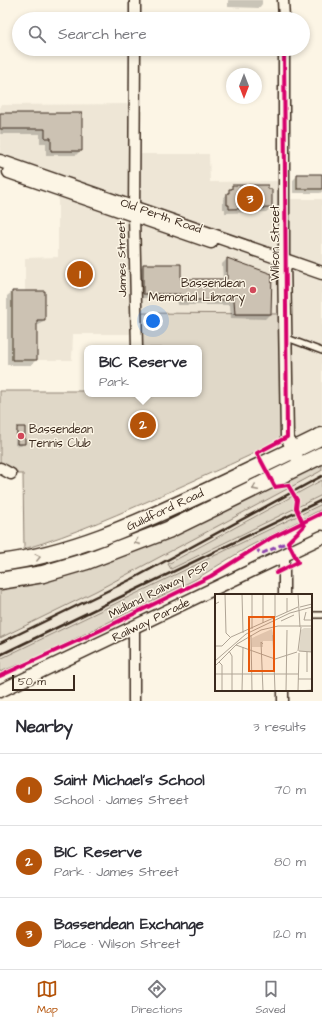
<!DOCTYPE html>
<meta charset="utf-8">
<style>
body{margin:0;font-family:"Architects Daughter",sans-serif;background:#f7f7f7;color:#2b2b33}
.compass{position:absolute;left:226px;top:68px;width:36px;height:36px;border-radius:50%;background:#fff;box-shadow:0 2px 6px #0003;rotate:180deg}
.scale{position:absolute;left:12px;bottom:10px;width:63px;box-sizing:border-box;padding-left:4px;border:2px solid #3b2a1e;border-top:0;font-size:11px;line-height:14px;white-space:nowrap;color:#3b2a1e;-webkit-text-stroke:3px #fcf5e5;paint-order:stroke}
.you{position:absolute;left:153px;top:321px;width:14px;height:14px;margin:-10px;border:3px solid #fff;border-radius:50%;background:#1a73e8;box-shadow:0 0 0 6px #1a73e833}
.badge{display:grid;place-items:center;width:26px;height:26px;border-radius:50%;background:#b45309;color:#fff;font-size:13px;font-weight:700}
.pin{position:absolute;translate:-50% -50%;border:2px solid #fff;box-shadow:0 1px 4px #0006}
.popup{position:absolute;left:84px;top:345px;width:118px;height:52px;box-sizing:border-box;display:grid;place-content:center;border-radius:8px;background:#fff;filter:drop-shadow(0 1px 3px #0005);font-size:13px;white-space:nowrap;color:#7c7c81}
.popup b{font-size:15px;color:#2b2b33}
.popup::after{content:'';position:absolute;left:50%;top:100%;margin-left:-8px;border:8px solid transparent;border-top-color:#fff}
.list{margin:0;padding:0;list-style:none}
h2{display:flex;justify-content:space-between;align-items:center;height:52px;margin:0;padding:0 16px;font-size:17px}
h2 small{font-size:13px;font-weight:400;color:#7c7c81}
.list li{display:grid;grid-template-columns:26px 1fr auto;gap:12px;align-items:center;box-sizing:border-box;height:72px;padding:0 16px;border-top:1px solid #e1e1e2}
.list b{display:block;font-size:15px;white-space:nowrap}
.list p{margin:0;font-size:13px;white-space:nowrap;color:#7c7c81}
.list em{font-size:13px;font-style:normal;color:#7c7c81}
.icon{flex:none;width:22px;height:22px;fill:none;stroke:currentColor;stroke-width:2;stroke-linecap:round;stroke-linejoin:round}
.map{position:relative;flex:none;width:322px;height:701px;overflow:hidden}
.search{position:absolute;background:#fff;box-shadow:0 2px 6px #0003;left:12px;right:12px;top:12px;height:44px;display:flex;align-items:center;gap:10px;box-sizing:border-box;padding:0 14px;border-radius:22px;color:#7c7c81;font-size:15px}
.sheet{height:268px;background:#fff}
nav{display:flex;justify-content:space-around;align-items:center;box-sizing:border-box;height:56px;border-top:1px solid #e1e1e2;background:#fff;font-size:11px;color:#7c7c81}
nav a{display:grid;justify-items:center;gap:2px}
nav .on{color:#b45309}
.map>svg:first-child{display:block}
.built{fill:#eee6d6}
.green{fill:#e0d8c8;stroke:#8e8173}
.shadow{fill:#0003}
.building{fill:#ccc2b3;stroke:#3b2a1e}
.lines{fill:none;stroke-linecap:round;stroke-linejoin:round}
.service-casing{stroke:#3b2a1e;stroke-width:8}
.minor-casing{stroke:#3b2a1e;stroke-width:13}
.tertiary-casing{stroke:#3b2a1e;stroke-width:15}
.trunk-casing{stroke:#3b2a1e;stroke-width:19}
.service{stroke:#fcf5e5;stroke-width:5}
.minor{stroke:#fcf5e5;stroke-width:10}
.tertiary{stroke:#fcf5e5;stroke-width:12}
.trunk{stroke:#fcf5e5;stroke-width:16}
.rail{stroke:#3b2a1e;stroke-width:2.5}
.quiet{stroke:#8e44ad;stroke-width:3;stroke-dasharray:6 3;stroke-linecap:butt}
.cycleway-casing{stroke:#fcf5e5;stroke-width:6}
.cycleway{stroke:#d6006c;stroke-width:4}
.oneway{stroke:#9c9082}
.poi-dot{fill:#d1495b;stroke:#fcf5e5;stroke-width:1.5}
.labels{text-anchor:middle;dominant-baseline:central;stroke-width:3;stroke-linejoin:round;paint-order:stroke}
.street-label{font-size:12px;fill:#3b2a1e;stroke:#fcf5e5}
.poi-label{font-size:12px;fill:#3b2a1e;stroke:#fcf5e5;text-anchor:end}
.inset-road{fill:none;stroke:#afa495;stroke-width:1}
.view{fill:#e8590c;fill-opacity:0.15;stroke:#e8590c;stroke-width:2}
.inset-edge{fill:none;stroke:#3b2a1e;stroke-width:2}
</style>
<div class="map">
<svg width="322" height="701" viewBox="0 0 322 701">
<rect width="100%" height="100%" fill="#fcf5e5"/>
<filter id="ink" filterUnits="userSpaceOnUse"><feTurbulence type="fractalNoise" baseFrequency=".025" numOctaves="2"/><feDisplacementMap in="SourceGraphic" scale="8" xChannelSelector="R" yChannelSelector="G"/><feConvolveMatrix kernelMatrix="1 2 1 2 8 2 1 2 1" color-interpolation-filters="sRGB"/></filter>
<g filter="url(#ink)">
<path class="built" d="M135 104V154H209L210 182 285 181V199H322V273L0 161V105Z
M58 190 322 281V436L293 450 285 314 137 334H73L72 360H37V320H45V291H25V258L58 257Z
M322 470V480L168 564 172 569 322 495V504L0 659V638L96 591Z"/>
<path class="green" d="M136 313 285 314 287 437C249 457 210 473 171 491 123 512 75 534 24 549L23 474H11L0 468V391H87V394H199V348H137Z
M322 459V470L319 472 96 591 0 638V587L45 578Z
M322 480V495L171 569 168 564Z
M322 504V509L248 547 196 579 40 656 0 672V659Z"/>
<path class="shadow" d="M228 0H262V4L259 8 228 7Z
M0 114H81V150L76 155H46V143H40V134H0Z
M298 175H322V192L320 193H293V180Z
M233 186 267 190 271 208 266 212 225 213V209H223V199Z
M227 259 270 314 265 319 231 318 230 305H177V298H139V270L143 265 180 280H223L222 264Z
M12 292 44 320 39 325H36V360L31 365H7V296Z
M18 428 24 443 21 446 15 445 16 431Z"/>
<path class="building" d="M0 113H82V151H51V138H45V129H0Z
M297 174H322V189H297Z
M232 185H268V189H272V208L229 209V205H227V193H229V189H232Z
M227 258 272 274 271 314H235L234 300H181V294H143V264H181V279H227Z
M12 291H45V320H37V360H12Z
M17 427H25V444H17Z"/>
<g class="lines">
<defs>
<path id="service" d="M287 338 322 351
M311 615H322"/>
<path id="minor" d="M283 0 284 19
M135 19V0
M135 49 134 216 137 348
M284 49V259
M0 468 11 474
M284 595V555
M134 701V628
M283 701V690"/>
<path id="tertiary" d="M0 161 322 273
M9 172 211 242
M284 259 287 437 297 458
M0 691 322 537"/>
<path id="trunk" d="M0 563C72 554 136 524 201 494 241 475 282 456 322 436
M0 581 43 574 87 561 168 530 322 455"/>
</defs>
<use href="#service" class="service-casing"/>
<use href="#minor" class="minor-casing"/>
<use href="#tertiary" class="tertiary-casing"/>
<use href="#trunk" class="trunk-casing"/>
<use href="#service" class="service"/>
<use href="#minor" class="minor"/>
<use href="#tertiary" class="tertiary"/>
<use href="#trunk" class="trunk"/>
<path class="rail" d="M0 643 136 577 322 476
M0 655 322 500"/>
<path class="quiet" d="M256 547 259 552 263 553 288 542"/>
<defs>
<path id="cycleway" d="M284 49 287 437 257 453 275 487 288 485 297 500 296 508 304 526
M276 573 298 562 288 542 304 526
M0 676 101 630 211 576 271 538 322 513"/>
</defs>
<use href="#cycleway" class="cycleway-casing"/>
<use href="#cycleway" class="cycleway"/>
</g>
<defs><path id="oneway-chevron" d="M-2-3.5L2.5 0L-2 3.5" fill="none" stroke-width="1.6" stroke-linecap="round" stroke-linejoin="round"/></defs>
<g class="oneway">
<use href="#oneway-chevron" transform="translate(255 488) rotate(153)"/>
<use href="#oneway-chevron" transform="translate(137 542) rotate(159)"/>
<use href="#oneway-chevron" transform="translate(38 557) rotate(-14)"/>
</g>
</g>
<g class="poi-dot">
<circle cx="253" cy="290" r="4"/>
<circle cx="21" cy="436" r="4"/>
</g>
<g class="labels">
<g class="street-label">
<text transform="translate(161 216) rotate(19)">Old Perth Road</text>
<text transform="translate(275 243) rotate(-90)">Wilson Street</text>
<text transform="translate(122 259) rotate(-91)">James Street</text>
<text transform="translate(165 510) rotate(-25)">Guildford Road</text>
<text transform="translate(159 590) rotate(-27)">Midland Railway PSP</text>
<text transform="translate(151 620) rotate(-26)">Railway Parade</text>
</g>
<g class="poi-label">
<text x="245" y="283">Bassendean<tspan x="245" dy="14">Memorial Library</tspan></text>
<text x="29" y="429" text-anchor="start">Bassendean<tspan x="29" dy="14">Tennis Club</tspan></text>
</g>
</g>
<g transform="translate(215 594)">
<rect width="97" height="97" fill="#fcf5e5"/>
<path d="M89 34H97V58L84 57 86 36ZM57 35 60 47H48V53H37V44Z" fill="#e0d8c8"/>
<path class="inset-road" d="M10 0 11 39 16 44M27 0 28 39M60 0V23M83 0 85 33M85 13 97 10M72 18V4M91 18 89 26H97M66 27 79 21M0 28V10L4 8M48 29V0M37 35V0M36 41 37 97M58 41 60 97M48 50 46 48 48 97M21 51 60 65 82 58M0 52H7L16 43 83 13M14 57 17 62V97M83 57 86 33M84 57 97 58M92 58V78M0 67 31 40 75 19 97 13M4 68 7 71V97M0 72 22 50 46 36 63 32H97M0 80H83M83 85H97M27 97 28 53M50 97H71M71 97 72 36M83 97 84 59M83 97 97 96"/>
<path class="view" d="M34 23H59V77H34Z"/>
<rect width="97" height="97" class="inset-edge"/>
</g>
</svg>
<svg class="compass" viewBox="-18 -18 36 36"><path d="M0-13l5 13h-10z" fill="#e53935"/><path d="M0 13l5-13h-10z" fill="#7c7c81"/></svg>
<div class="scale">50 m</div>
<div class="you"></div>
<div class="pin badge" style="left:80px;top:274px">1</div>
<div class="pin badge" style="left:143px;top:425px">2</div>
<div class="popup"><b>BIC Reserve</b>Park</div>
<div class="pin badge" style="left:250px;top:199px">3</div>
<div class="search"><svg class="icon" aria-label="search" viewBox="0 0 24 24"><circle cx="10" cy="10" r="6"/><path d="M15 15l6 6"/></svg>Search here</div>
</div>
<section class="sheet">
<h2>Nearby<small>3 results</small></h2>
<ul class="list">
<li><span class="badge">1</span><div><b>Saint Michael's School</b><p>School · James Street</p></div><em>70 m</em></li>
<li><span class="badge">2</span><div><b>BIC Reserve</b><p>Park · James Street</p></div><em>80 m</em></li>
<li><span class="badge">3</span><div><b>Bassendean Exchange</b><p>Place · Wilson Street</p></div><em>120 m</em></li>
</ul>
</section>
<nav>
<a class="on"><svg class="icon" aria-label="map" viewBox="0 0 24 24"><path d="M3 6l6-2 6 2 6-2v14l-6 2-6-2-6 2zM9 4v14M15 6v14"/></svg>Map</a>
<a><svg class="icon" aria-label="directions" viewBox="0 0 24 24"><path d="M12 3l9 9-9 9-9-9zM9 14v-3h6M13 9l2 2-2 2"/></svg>Directions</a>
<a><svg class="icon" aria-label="saved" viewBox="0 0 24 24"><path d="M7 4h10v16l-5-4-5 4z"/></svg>Saved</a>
</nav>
